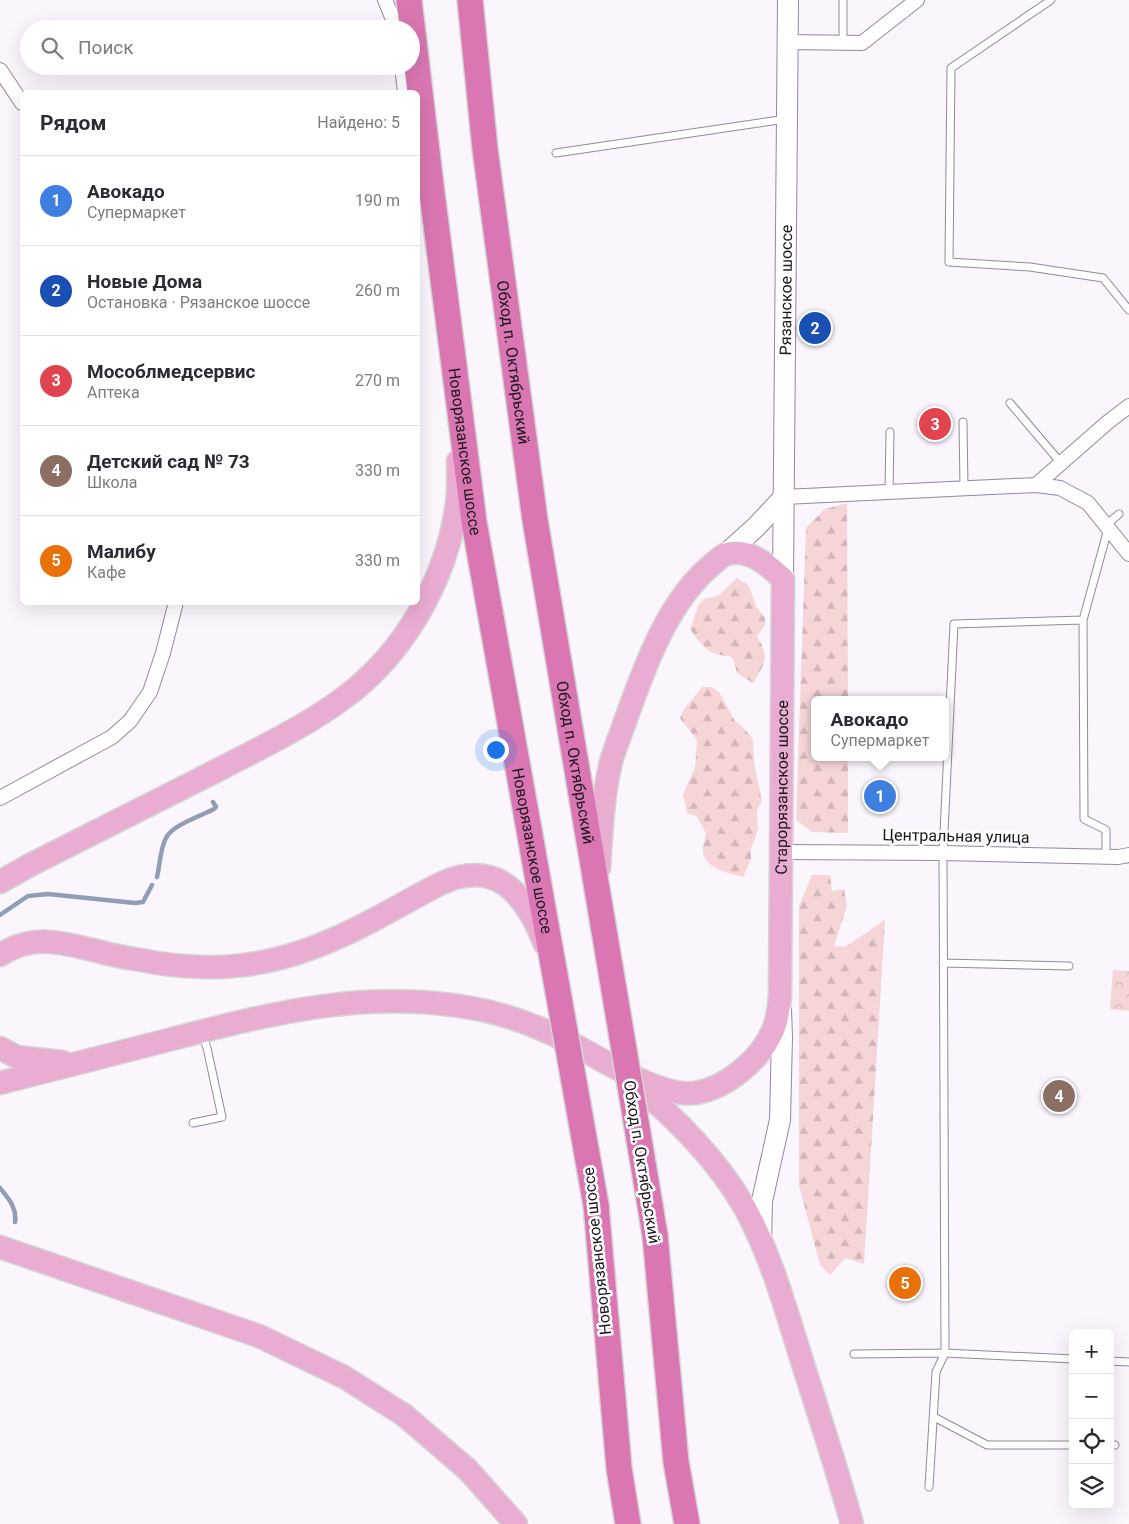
<!DOCTYPE html>
<html lang="ru">
<meta charset="utf-8">
<style>
body{margin:0;font-family:Roboto,sans-serif;background:#f7f7f7;color:#2b2b33}
.controls{position:absolute;right:15px;bottom:15px;display:grid;overflow:hidden;border-radius:8px;box-shadow:0 5px 20px #0002}
.controls button{width:45px;height:45px;display:grid;place-items:center;padding:0;border:0;border-bottom:1px solid #e1e1e2;background:#fff;color:#2b2b33;font:25px sans-serif}
.you{position:absolute;left:495px;top:749px;width:18px;height:18px;margin:-12px;border:4px solid #fff;border-radius:50%;background:#1a73e8;box-shadow:0 0 0 8px #1a73e833}
.badge{display:grid;place-items:center;width:32px;height:32px;border-radius:50%;background:#28916f;color:#fff;font-size:16px;font-weight:700}
.pin{position:absolute;translate:-50% -50%;border:2px solid #fff;box-shadow:0 1px 5px #0006}
.popup{position:absolute;left:811px;top:696px;width:138px;height:65px;box-sizing:border-box;display:grid;place-content:center;border-radius:8px;background:#fff;filter:drop-shadow(0 1px 4px #0005);font-size:16px;white-space:nowrap;color:#7c7c81}
.popup b{font-size:19px;color:#2b2b33}
.popup::after{content:'';position:absolute;left:50%;top:100%;margin-left:-10px;border:10px solid transparent;border-top-color:#fff}
.list{margin:0;padding:0;list-style:none}
h2{display:flex;justify-content:space-between;align-items:center;height:65px;margin:0;padding:0 20px;font-size:21px}
h2 small{font-size:16px;font-weight:400;color:#7c7c81}
.list li{display:grid;grid-template-columns:32px 1fr auto;gap:15px;align-items:center;box-sizing:border-box;height:90px;padding:0 20px;border-top:1px solid #e1e1e2}
.list b{display:block;font-size:19px;white-space:nowrap}
.list p{margin:0;font-size:16px;white-space:nowrap;color:#7c7c81}
.list em{font-size:16px;font-style:normal;color:#7c7c81}
.icon{flex:none;width:28px;height:28px;fill:none;stroke:currentColor;stroke-width:2;stroke-linecap:round;stroke-linejoin:round}
.map{position:relative;flex:none;width:1129px;height:1524px;overflow:hidden}
.search{position:absolute;background:#fff;box-shadow:0 5px 20px #0002;left:20px;top:20px;width:400px;height:55px;display:flex;align-items:center;gap:12px;box-sizing:border-box;padding:0 18px;border-radius:28px;color:#7c7c81;font-size:19px}
.panel{position:absolute;background:#fff;box-shadow:0 5px 20px #0002;left:20px;top:90px;width:400px;height:515px;border-radius:8px}
.map>svg:first-child{display:block}
.forest{fill:url(#forest-firs)}
.park{fill:url(#park-crowns)}
.lines{fill:none;stroke-linecap:round;stroke-linejoin:round}
.stream{stroke:#8f9eb5;stroke-width:4.5}
.lane-casing{stroke:#94889a;stroke-width:9}
.street-casing{stroke:#94889a;stroke-width:16}
.secondary-casing{stroke:#94889a;stroke-width:22}
.primary-casing{stroke:#d6d5d6;stroke-width:25}
.highway-casing{stroke:#d6d5d6;stroke-width:28}
.lane{stroke:#fff;stroke-width:7}
.street{stroke:#fff;stroke-width:14}
.secondary{stroke:#fff;stroke-width:20}
.primary{stroke:#e9add1;stroke-width:22}
.highway{stroke:#da77b2;stroke-width:25}
.highway-bridge-casing{stroke:#d6d5d6;stroke-width:28;stroke-linecap:butt}
.highway-bridge{stroke:#da77b2;stroke-width:25}
.labels{text-anchor:middle;dominant-baseline:central;stroke-width:5;stroke-linejoin:round;paint-order:stroke}
.street-label{font-size:16px;fill:#1c171e;stroke:#fff}
</style>
<div class="map">
<svg width="1129" height="1524" viewBox="0 0 1129 1524">
<defs>
<pattern id="forest-firs" width="22" height="20" patternUnits="userSpaceOnUse" patternTransform="scale(1.25)"><rect width="22" height="20" fill="#f6d5d7"/><path d="M5 1l3.5 6h-7zM16 11l3.5 6h-7z" fill="#d2b6b8"/></pattern>
<pattern id="park-crowns" width="20" height="18" patternUnits="userSpaceOnUse" patternTransform="scale(1.25)"><rect width="20" height="18" fill="#f6d5d7"/><path d="M2 6a3 3 0 1 1 6 0M12 15a3 3 0 1 1 6 0" fill="none" stroke="#d2b6b8"/></pattern>
</defs>
<rect width="100%" height="100%" fill="#fbf5fe"/>
<path class="forest" d="M847 503 848 700H815V757H848V833L812 832 796 820 806 528 825 509Z
M737 578 749 586 756 606 765 618V625L757 636C770 658 765 663 753 683L737 673C732 651 734 659 716 654 705 651 696 638 690 629L699 604 704 599 718 596Z
M702 687H711L719 692 735 721 742 726 753 739 754 762 762 801 757 810 758 830 751 849V859L743 877C729 873 706 869 703 853 702 847 705 839 706 833L696 816 687 813 683 794 695 768 697 740 680 718 684 709Z
M812 875H830L832 891 844 889 847 906 834 946 845 947 885 920 864 1264 845 1258 830 1275 820 1265 799 1185V906Z"/>
<path class="park" d="M1113 970 1129 971V1011L1110 1009Z"/>
<g class="lines">
<path class="stream" d="M157 877C160 865 160 849 166 838 172 825 201 816 214 809L216 807 213 802
M0 915 28 896 48 894 135 903 143 902 152 885
M0 1188C9 1199 17 1208 15 1222"/>
<defs>
<path id="lane" d="M1051 0 951 68 949 262 1030 267 1103 278 1129 310
M843 42V0
M556 153 786 119
M1010 403 1061 463
M963 422 964 488
M889 492 890 432
M1106 525 1119 514
M1083 620 1084 819 1106 830V857
M943 963 1069 966
M193 1123 222 1117 207 1048 202 1034
M854 1354 945 1353 1073 1359
M1110 1361 1129 1362
M934 1417 987 1445H1073
M1110 1445H1115
M929 1487 936 1372 945 1353 943 853 954 624 1083 620 1108 529"/>
<path id="street" d="M385 0 397 29
M787 42 862 43 917 0
M402 66 405 92
M0 70 22 103
M1036 485 1108 422 1129 406
M784 497 1036 485 1060 488 1088 503 1129 554
M0 798 112 737 130 721 150 692 163 653 176 602
M781 852 943 853 1118 857 1129 855"/>
<g id="secondary">
<path d="M726 554 756 527 784 497"/>
<path id="s1" d="M783 579 788 0"/>
<path d="M761 1243 762 1201 780 1120 782 1037 781 1010"/>
</g>
<g id="primary">
<path d="M0 882 30 865C91 834 151 804 212 773 256 750 301 729 341 700 404 655 447 579 457 503 459 489 458 475 458 461"/>
<path d="M0 955C38 930 73 946 113 955 127 958 142 960 157 963 185 967 216 969 244 965 278 961 310 950 341 936 368 924 395 908 421 894 432 888 444 881 455 878 466 875 478 874 489 877 518 884 535 919 545 944"/>
<path d="M0 1048 17 1057 62 1062"/>
<path id="s2" d="M0 1083C57 1068 115 1054 172 1039 272 1013 367 989 471 1008 502 1013 532 1024 561 1038 594 1054 658 1098 695 1093 727 1088 761 1059 773 1030 778 1019 779 1007 780 996L783 579C768 565 749 548 727 554 722 555 718 560 714 563 669 599 646 663 627 716 622 731 615 747 611 762 603 794 601 835 599 868"/>
<path d="M635 1084C677 1120 717 1159 745 1208 771 1255 786 1310 802 1361 819 1415 837 1469 852 1524"/>
<path d="M0 1247 259 1336 344 1377 404 1415 468 1470 516 1524"/>
</g>
<g id="highway">
<path id="s3" d="M409 0 431 185 474 522 553 964"/>
<path id="s4" d="M470 0 485 149 535 520 612 978"/>
<path d="M596 1205 619 1468 628 1524"/>
<path d="M655 1235 676 1462 687 1524"/>
</g>
</defs>
<use href="#lane" class="lane-casing"/>
<use href="#street" class="street-casing"/>
<use href="#secondary" class="secondary-casing"/>
<use href="#primary" class="primary-casing"/>
<use href="#highway" class="highway-casing"/>
<use href="#lane" class="lane"/>
<use href="#street" class="street"/>
<use href="#secondary" class="secondary"/>
<use href="#primary" class="primary"/>
<use href="#highway" class="highway"/>
<defs>
<path id="highway-bridge" d="M553 964 596 1205
M612 978 655 1235"/>
</defs>
<use href="#highway-bridge" class="highway-bridge-casing"/>
<use href="#highway-bridge" class="highway-bridge"/>
</g>
<g class="labels">
<g class="street-label">
<text stroke="none"><textPath href="#s1" startOffset="289">Рязанское шоссе</textPath></text>
<text stroke="none"><textPath href="#s4" startOffset="365">Обход п. Октябрьский</textPath></text>
<text stroke="none"><textPath href="#s3" startOffset="455">Новорязанское шоссе</textPath></text>
<text stroke="none"><textPath href="#s4" startOffset="770">Обход п. Октябрьский</textPath></text>
<text stroke="none"><textPath href="#s2" startOffset="1070">Старорязанское шоссе</textPath></text>
<text transform="translate(956 836) rotate(1)">Центральная улица</text>
<text stroke="none"><textPath href="#s3" startOffset="860">Новорязанское шоссе</textPath></text>
<text transform="translate(642 1162) rotate(81)">Обход п. Октябрьский</text>
<text transform="translate(597 1251) rotate(-96)">Новорязанское шоссе</text>
</g>
</g>
</svg>
<div class="controls">
<button>+</button>
<button>−</button>
<button><svg class="icon" aria-label="locate" viewBox="0 0 24 24"><circle cx="12" cy="12" r="6"/><path d="M12 2v4M12 18v4M2 12h4M18 12h4"/></svg></button>
<button><svg class="icon" aria-label="layers" viewBox="0 0 24 24"><path d="M12 4l9 5-9 5-9-5zM3 14l9 5 9-5"/></svg></button>
</div>
<div class="you"></div>
<div class="pin badge" style="left:880px;top:796px;background:#3f7fe0">1</div>
<div class="popup"><b>Авокадо</b>Супермаркет</div>
<div class="pin badge" style="left:815px;top:328px;background:#1a4fb4">2</div>
<div class="pin badge" style="left:935px;top:424px;background:#e0444e">3</div>
<div class="pin badge" style="left:1059px;top:1096px;background:#8d6e63">4</div>
<div class="pin badge" style="left:905px;top:1283px;background:#e8710a">5</div>
<div class="search"><svg class="icon" aria-label="search" viewBox="0 0 24 24"><circle cx="10" cy="10" r="6"/><path d="M15 15l6 6"/></svg>Поиск</div>
<section class="panel">
<h2>Рядом<small>Найдено: 5</small></h2>
<ul class="list">
<li><span class="badge" style="background:#3f7fe0">1</span><div><b>Авокадо</b><p>Супермаркет</p></div><em>190 m</em></li>
<li><span class="badge" style="background:#1a4fb4">2</span><div><b>Новые Дома</b><p>Остановка · Рязанское шоссе</p></div><em>260 m</em></li>
<li><span class="badge" style="background:#e0444e">3</span><div><b>Мособлмедсервис</b><p>Аптека</p></div><em>270 m</em></li>
<li><span class="badge" style="background:#8d6e63">4</span><div><b>Детский сад № 73</b><p>Школа</p></div><em>330 m</em></li>
<li><span class="badge" style="background:#e8710a">5</span><div><b>Малибу</b><p>Кафе</p></div><em>330 m</em></li>
</ul>
</section>
</div>
